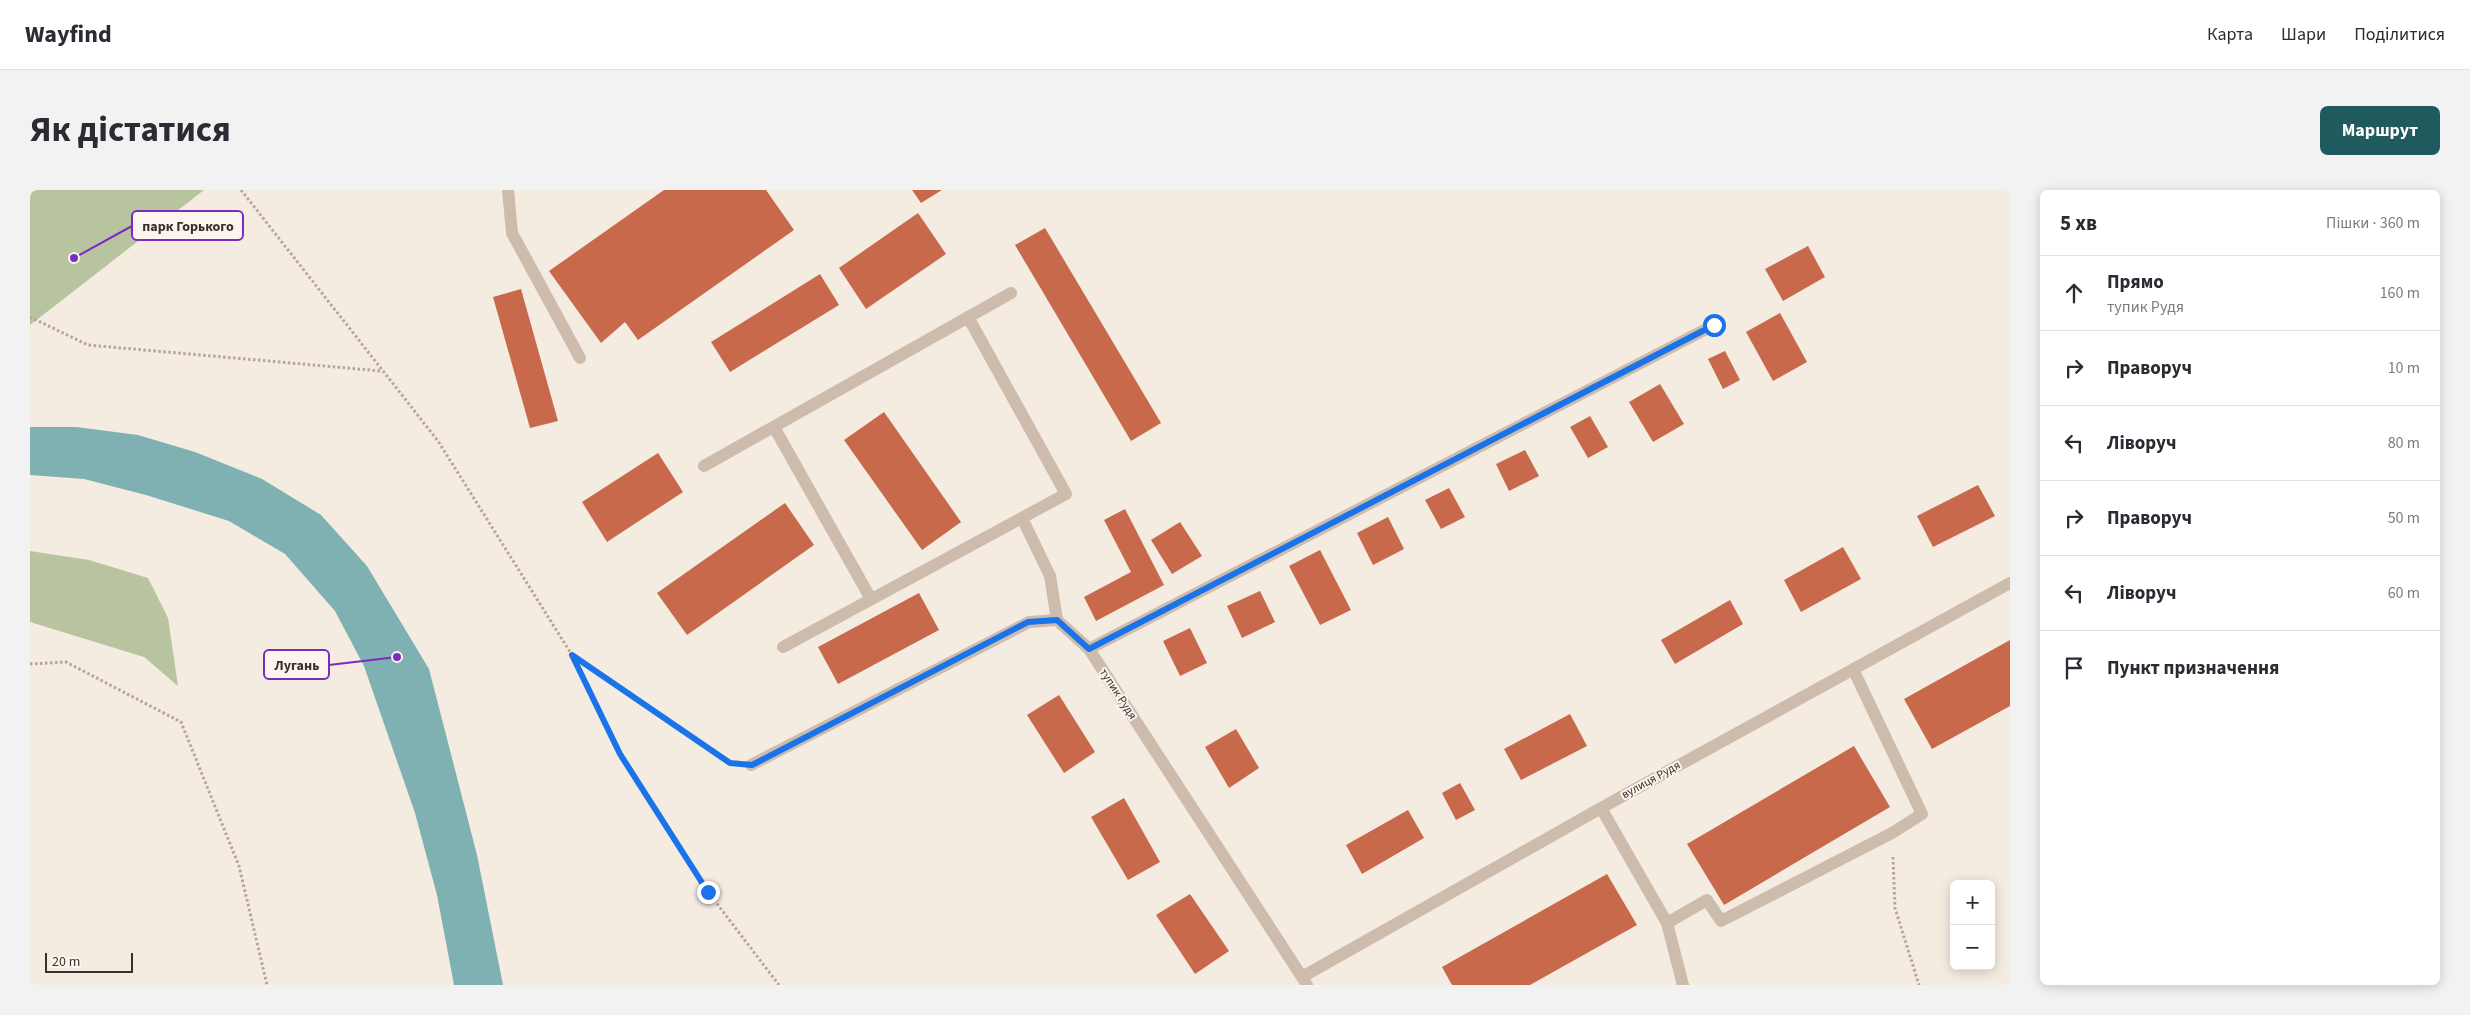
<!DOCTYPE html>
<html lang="uk">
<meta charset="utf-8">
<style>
body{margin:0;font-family:"Source Sans 3",sans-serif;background:#f2f2f3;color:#2b2b33}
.controls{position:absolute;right:15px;bottom:15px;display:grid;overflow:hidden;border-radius:8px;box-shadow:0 2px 12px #0003}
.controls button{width:45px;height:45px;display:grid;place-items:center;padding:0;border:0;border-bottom:1px solid #e1e1e2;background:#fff;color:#2b2b33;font:25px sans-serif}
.scale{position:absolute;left:15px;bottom:12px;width:88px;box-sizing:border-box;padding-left:5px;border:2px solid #3b302b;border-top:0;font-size:14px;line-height:18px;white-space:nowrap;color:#3b302b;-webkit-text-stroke:4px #fbf5ee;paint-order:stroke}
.stop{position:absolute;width:15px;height:15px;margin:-11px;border:4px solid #1a73e8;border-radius:50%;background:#fff}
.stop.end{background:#1a73e8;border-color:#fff;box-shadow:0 1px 5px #0008}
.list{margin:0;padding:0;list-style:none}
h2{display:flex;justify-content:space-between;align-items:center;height:65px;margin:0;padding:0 20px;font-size:21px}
h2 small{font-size:16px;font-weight:400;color:#7c7c81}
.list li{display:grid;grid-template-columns:32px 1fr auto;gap:15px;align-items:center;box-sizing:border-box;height:75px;padding:0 20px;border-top:1px solid #e1e1e2}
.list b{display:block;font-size:19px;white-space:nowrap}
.list p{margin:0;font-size:16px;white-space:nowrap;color:#7c7c81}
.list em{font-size:16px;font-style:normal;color:#7c7c81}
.icon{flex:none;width:28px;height:28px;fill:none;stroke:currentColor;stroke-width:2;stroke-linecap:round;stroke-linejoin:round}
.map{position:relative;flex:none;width:1980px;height:795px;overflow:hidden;border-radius:8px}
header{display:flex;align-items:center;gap:30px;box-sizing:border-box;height:70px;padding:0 25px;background:#fff;border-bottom:1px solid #e1e1e2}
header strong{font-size:24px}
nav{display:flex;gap:28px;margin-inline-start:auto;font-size:18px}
.intro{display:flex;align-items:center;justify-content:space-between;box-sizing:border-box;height:120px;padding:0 30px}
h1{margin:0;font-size:35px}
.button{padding:12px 22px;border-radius:8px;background:#1f5a5e;color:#fff;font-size:18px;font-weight:700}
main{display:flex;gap:30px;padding:0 30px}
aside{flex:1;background:#fff;border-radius:8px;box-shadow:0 2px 12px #0003}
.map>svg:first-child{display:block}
.green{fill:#b8c4a0}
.water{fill:#7fb0b2}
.building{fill:#c8694b}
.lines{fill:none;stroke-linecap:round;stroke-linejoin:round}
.path{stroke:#b9a596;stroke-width:3;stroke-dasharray:2.5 2.5;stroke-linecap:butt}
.minor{stroke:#cdbbac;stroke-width:12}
.route{stroke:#1a73e8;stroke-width:6}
.labels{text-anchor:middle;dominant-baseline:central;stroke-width:4;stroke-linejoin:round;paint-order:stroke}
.street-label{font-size:12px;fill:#3b302b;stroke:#fbf5ee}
.leader{fill:none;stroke:#7b2cbf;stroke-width:2}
.callout-dot{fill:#7b2cbf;stroke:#fbf5ee;stroke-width:2}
.callout{fill:#fbf5ee;stroke:#7b2cbf;stroke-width:2}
.callout-label{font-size:14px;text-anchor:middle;font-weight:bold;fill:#3b302b}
</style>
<header>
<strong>Wayfind</strong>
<nav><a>Карта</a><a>Шари</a><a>Поділитися</a></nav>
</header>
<div class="intro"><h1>Як дістатися</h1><a class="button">Маршрут</a></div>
<main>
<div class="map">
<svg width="1980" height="795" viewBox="0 0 1980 795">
<rect width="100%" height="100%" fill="#f4ebe1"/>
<path class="green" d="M0 0H174L0 135Z
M0 361 59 370 118 388 138 428 148 496 114 467 0 432Z"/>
<path class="water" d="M0 237H46L108 245 165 262 232 289 291 325 337 376 399 479 447 665 473 795H424L407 705 385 623 334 476 305 421 255 364 199 331 116 305 54 289 0 285Z"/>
<path class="building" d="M634 0H736L764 40 608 150 595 132 571 153 519 81Z
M882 0H912L891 13Z
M888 23 916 64 836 119 809 78Z
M1015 38 1131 233 1101 251 985 55Z
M1778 56 1795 87 1753 111 1735 79Z
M790 84 809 115 700 182 681 152Z
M491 99 528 231 500 238 463 107Z
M1750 123 1777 172 1743 191 1716 142Z
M1695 161 1710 190 1693 199 1678 169Z
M1630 194 1654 234 1623 252 1599 212Z
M854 222 931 332 892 360 814 250Z
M1560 226 1578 257 1558 268 1540 237Z
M1495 260 1509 286 1479 301 1466 274Z
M628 263 653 302 577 352 552 312Z
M1948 295 1965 326 1903 357 1887 326Z
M1419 298 1435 327 1411 339 1395 310Z
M755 313 784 355 657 445 627 403Z
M1095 319 1134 395 1066 431 1054 407 1101 382 1074 330Z
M1358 327 1374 359 1343 375 1327 343Z
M1150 332 1172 366 1142 384 1121 350Z
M1813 357 1831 389 1771 422 1754 390Z
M1290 360 1321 420 1290 435 1259 376Z
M1230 401 1245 432 1212 448 1197 416Z
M889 403 909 440 808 494 788 457Z
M1700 410 1713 434 1645 474 1631 450Z
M1160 438 1177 473 1150 486 1133 451Z
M1980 450V516L1902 559 1874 509Z
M1029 505 1065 562 1034 583 997 525Z
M1540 524 1557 556 1491 590 1474 559Z
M1206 539 1229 578 1199 598 1175 557Z
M1824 556 1860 617 1694 715 1657 654Z
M1430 593 1445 620 1426 630 1412 603Z
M1094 608 1130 672 1098 690 1061 627Z
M1378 620 1394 648 1332 684 1316 655Z
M1577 684 1607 735 1500 795H1422L1412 777Z
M1160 704 1199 761 1165 784 1126 725Z"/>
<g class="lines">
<path class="path" d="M211 0 408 251 542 465 590 564 678 702 749 795
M0 127 58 155 351 181
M542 465 700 573
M0 474 36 472 151 532 209 676 237 795
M1863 667 1865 718 1889 795"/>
<path class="minor" d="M478 0 482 43 550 168
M744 237 841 409
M674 276 981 103
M992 328 1020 386 1027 430
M753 457 1036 304 938 127
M721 575 999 432 1027 430 1059 459
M1571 618 1637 733 1653 795
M1637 733 1677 710 1691 731 1862 643 1892 624 1823 479
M1272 787 1059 459 1684 135
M1277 795 1272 787 1571 618 1980 393"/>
</g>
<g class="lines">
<path class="route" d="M678 702 590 564 542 465 700 573 722 575 998 432 1027 430 1059 459 1684 135"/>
</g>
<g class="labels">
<g class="street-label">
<text transform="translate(1088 504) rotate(57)">тупик Рудя</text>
<text transform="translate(1621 590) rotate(-29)">вулиця Рудя</text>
</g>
</g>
<path class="leader" d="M44 68L102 36M367 467L299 475"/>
<g class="callout-dot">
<circle cx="44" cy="68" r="5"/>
<circle cx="367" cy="467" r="5"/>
</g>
<g class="callout">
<rect x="102" y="21" width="111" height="29" rx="5"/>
<rect x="234" y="460" width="65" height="29" rx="5"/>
</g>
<g class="callout-label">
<text x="158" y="41">парк Горького</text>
<text x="267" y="480">Лугань</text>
</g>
</svg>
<div class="controls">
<button>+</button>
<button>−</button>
</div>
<div class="scale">20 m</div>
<div class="stop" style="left:1684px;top:135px"></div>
<div class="stop end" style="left:678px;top:702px"></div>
</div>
<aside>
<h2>5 хв<small>Пішки · 360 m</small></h2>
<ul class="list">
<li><svg class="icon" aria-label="ahead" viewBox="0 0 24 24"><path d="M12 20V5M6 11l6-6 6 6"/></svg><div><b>Прямо</b><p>тупик Рудя</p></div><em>160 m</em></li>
<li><svg class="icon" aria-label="right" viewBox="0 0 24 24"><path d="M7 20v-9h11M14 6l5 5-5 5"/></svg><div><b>Праворуч</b></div><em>10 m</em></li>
<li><svg class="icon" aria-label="left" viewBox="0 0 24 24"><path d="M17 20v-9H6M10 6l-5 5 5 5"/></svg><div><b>Ліворуч</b></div><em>80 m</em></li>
<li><svg class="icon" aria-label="right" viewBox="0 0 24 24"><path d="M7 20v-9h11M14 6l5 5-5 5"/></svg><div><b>Праворуч</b></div><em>50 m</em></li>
<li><svg class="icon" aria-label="left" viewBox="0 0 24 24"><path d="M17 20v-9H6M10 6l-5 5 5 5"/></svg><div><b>Ліворуч</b></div><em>60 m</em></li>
<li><svg class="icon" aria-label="arrive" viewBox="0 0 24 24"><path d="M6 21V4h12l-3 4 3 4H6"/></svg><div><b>Пункт призначення</b></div></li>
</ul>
</aside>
</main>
